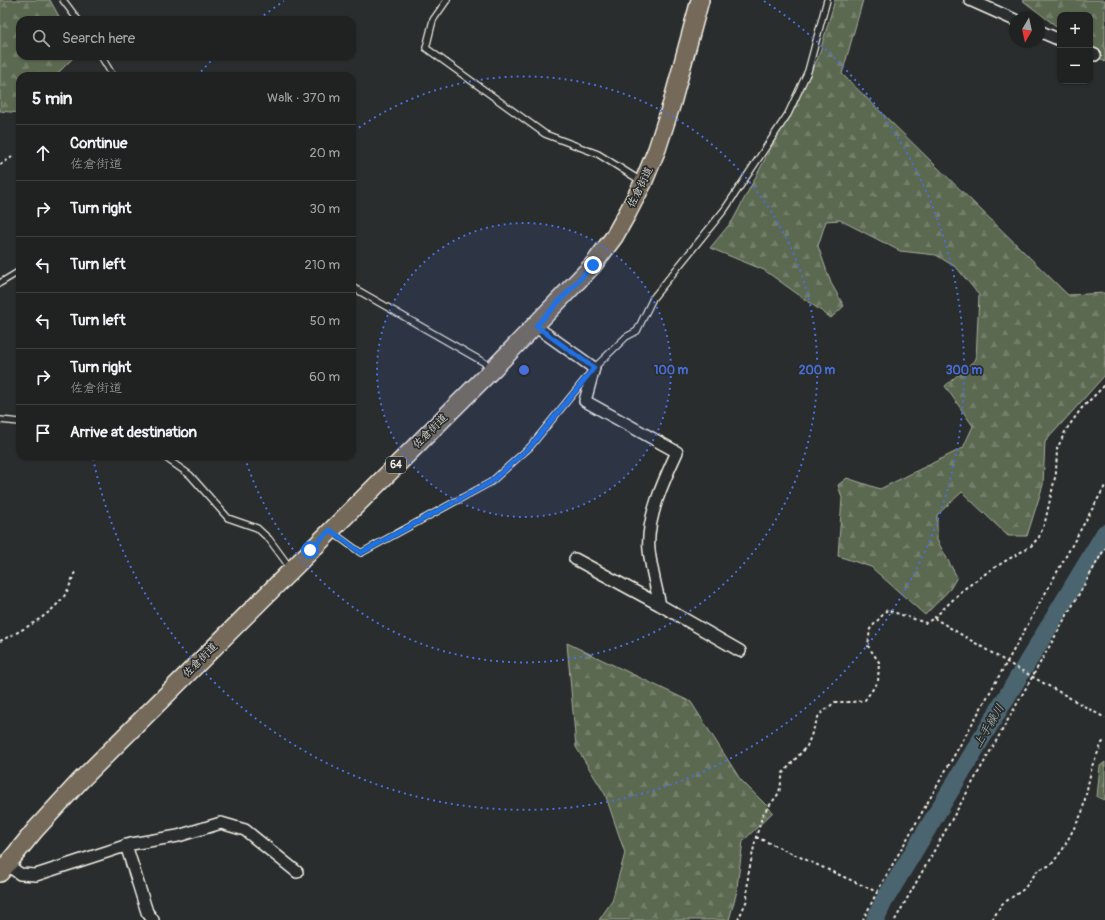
<!DOCTYPE html>
<meta charset="utf-8">
<style>
body{margin:0;font-family:Pangolin,"Klee One",sans-serif;background:#2d2f2f;color:#f1f3f6}
.controls{position:absolute;right:12px;top:12px;display:grid;overflow:hidden;border-radius:8px;box-shadow:0 1px 3px #0004}
.controls button{width:36px;height:36px;display:grid;place-items:center;padding:0;border:0;border-bottom:1px solid #3d3f40;background:#202222;color:#f1f3f6;font:20px sans-serif}
.compass{position:absolute;left:1009px;top:12px;width:36px;height:36px;border-radius:50%;background:#202222;box-shadow:0 1px 3px #0004;rotate:189deg}
.stop{position:absolute;width:12px;height:12px;margin:-9px;border:3px solid #1a73e8;border-radius:50%;background:#fff}
.stop.end{background:#1a73e8;border-color:#fff;box-shadow:0 1px 4px #0008}
.list{margin:0;padding:0;list-style:none}
h2{display:flex;justify-content:space-between;align-items:center;height:52px;margin:0;padding:0 16px;font-size:17px}
h2 small{font-size:13px;font-weight:400;color:#a2a4a5}
.list li{display:grid;grid-template-columns:26px 1fr auto;gap:12px;align-items:center;box-sizing:border-box;height:56px;padding:0 16px;border-top:1px solid #3d3f40}
.list b{display:block;font-size:15px;white-space:nowrap}
.list p{margin:0;font-size:13px;white-space:nowrap;color:#a2a4a5}
.list em{font-size:13px;font-style:normal;color:#a2a4a5}
.icon{flex:none;width:22px;height:22px;fill:none;stroke:currentColor;stroke-width:2;stroke-linecap:round;stroke-linejoin:round}
.map{position:relative;flex:none;width:1105px;height:920px;overflow:hidden}
.search{position:absolute;background:#202222;box-shadow:0 1px 3px #0004;left:16px;top:16px;width:340px;height:44px;display:flex;align-items:center;gap:10px;box-sizing:border-box;padding:0 14px;border-radius:12px;color:#a2a4a5;font-size:15px}
.panel{position:absolute;background:#202222;box-shadow:0 1px 3px #0004;left:16px;top:72px;width:340px;height:388px;border-radius:12px}
.map>svg:first-child{display:block}
.forest{fill:url(#forest-firs);stroke:#a8ad9c}
.lines{fill:none;stroke-linecap:round;stroke-linejoin:round}
.river{stroke:#4b656f;stroke-width:18}
.service-casing{stroke:#f4f1e8;stroke-width:8}
.minor-casing{stroke:#f4f1e8;stroke-width:14}
.primary-casing{stroke:#f4f1e8;stroke-width:20}
.path{stroke:#f4f1e8;stroke-width:2;stroke-dasharray:3 3;stroke-linecap:butt}
.service{stroke:#2a2d2e;stroke-width:5.5}
.minor{stroke:#2a2d2e;stroke-width:11}
.primary{stroke:#746a5a;stroke-width:17}
.route{stroke:#1a73e8;stroke-width:5}
.ring{fill:none;stroke:#486fdb;stroke-width:2;stroke-dasharray:2 4}
.labels{text-anchor:middle;dominant-baseline:central;stroke-width:3.5;stroke-linejoin:round;paint-order:stroke}
.shield{fill:#2a2d2e;stroke:#b7b6b0;stroke-width:1}
.shield-label{font-size:10px;font-weight:bold;fill:#f4f1e8}
.street-label{font-size:11px;fill:#f4f1e8;stroke:#2a2d2e}
.water-label{font-size:12px;font-style:italic;fill:#b0b9b8;stroke:#2a2d2e}
.centre{fill:#486fdb;stroke:#2a2d2e;stroke-width:2}
.ring-label{font-size:12px;text-anchor:middle;font-weight:bold;fill:#486fdb;stroke:#2a2d2e;stroke-width:3.5;stroke-linejoin:round;paint-order:stroke}
</style>
<div class="map">
<svg width="1105" height="920" viewBox="0 0 1105 920">
<defs>
<pattern id="forest-firs" width="22" height="20" patternUnits="userSpaceOnUse"><rect width="22" height="20" fill="#5b6951"/><path d="M5 1l3.5 6h-7zM16 11l3.5 6h-7z" fill="#737f6a"/></pattern>
</defs>
<rect width="100%" height="100%" fill="#2a2d2e"/>
<filter id="ink" filterUnits="userSpaceOnUse"><feTurbulence type="fractalNoise" baseFrequency=".025" numOctaves="2"/><feDisplacementMap in="SourceGraphic" scale="8" xChannelSelector="R" yChannelSelector="G"/><feConvolveMatrix kernelMatrix="1 2 1 2 8 2 1 2 1" color-interpolation-filters="sRGB"/></filter>
<g filter="url(#ink)">
<path class="forest" d="M0 0H50L61 20H20V56H75L55 76H20V113L0 111Z
M835 0H863L842 74 1068 295 1105 293V375L1045 442 1043 485 1027 536H1008L962 492 937 515V540L957 577 950 589 925 615 871 567 838 556 842 498 838 485 847 478 880 489 963 448 973 426 945 386 976 359 979 295 957 268 936 255 900 251 840 220 826 221 818 246 831 283 844 306 831 318 764 270 710 248 733 220 818 58Z
M1022 0H1105V62L1090 51V15H1060V29Z
M567 643 691 702 740 779 773 812 743 841 736 895 729 920H599L612 901 625 853 605 794 576 747Z
M1105 762V800L1097 797 1100 766Z"/>
<g class="lines">
<path class="river" d="M875 920 884 901 1105 533"/>
<defs>
<path id="service" d="M63 0 78 20
M447 0 433 20 426 48 545 134 598 154 641 181
M101 56 113 76
M0 283 20 271
M352 287 492 367
M0 420 20 422
M163 456 190 475 228 518 257 528 269 539 291 569
M332 532 361 553 491 482 530 447 594 368 626 337 637 331 653 298 725 209 788 114 808 71 827 0"/>
<path id="minor" d="M970 0 1015 20
M1039 31 1060 40
M1090 53 1095 55
M535 326 594 368 585 401 677 452C664 480 646 519 649 550 651 568 656 587 660 605
M575 559 660 605 740 651
M126 845 147 912 153 920
M6 864 20 874 36 875 131 844 178 836 221 823 245 830 297 872"/>
<path id="primary" d="M0 873 35 830 81 780 494 368 593 265 614 237 628 212 643 183 657 149 672 103 700 0"/>
</defs>
<use href="#service" class="service-casing"/>
<use href="#minor" class="minor-casing"/>
<use href="#primary" class="primary-casing"/>
<path class="path" d="M0 165 12 157
M934 618 1010 664 1105 718
M0 641C21 631 46 618 61 600 68 593 71 581 75 572
M756 837 877 892 863 920
M877 892 1007 662 1105 486
M738 920 747 900 748 876 756 837 763 814 779 793 783 773 807 746 819 715 835 702H853L865 700 878 682 879 662 868 646 870 629 887 610 926 623 934 618 964 589 992 569 1031 546 1039 537 1045 522 1056 473 1057 449 1066 430 1081 409 1105 385
M895 920 1105 548
M992 920 1002 904 1024 889 1038 870 1051 865 1063 849 1082 813 1092 766 1102 743 1105 740"/>
<use href="#service" class="service"/>
<use href="#minor" class="minor"/>
<use href="#primary" class="primary"/>
</g>
</g>
<g class="lines" filter="url(#ink)">
<path class="route" d="M310 550 330 530 361 553 491 482 530 447 594 368 536 326 593 265"/>
</g>
<circle cx="524" cy="370" r="147" fill="#486fdb" fill-opacity=".12"/>
<g class="ring">
<circle cx="524" cy="370" r="147"/>
<path d="M354 131A293 293 0 1 1 245 458"/>
<path d="M197 76A440 440 0 0 1 216 56M259 19A440 440 0 0 1 284 1M764 1A440 440 0 1 1 93 458"/>
</g>
<g class="labels">
<rect class="shield" x="386" y="457" width="20" height="16" rx="3"/>
<g class="shield-label">
<text x="396" y="465">64</text>
</g>
<g class="street-label">
<text transform="translate(640 187) rotate(-64)">佐倉街道</text>
<text transform="translate(430 431) rotate(-45)">佐倉街道</text>
<text transform="translate(200 660) rotate(-45)">佐倉街道</text>
</g>
<g class="water-label">
<text transform="translate(989 726) rotate(-59)">上手繰川</text>
</g>
</g>
<circle cx="524" cy="370" r="6" class="centre"/>
<g class="ring-label">
<text x="671" y="374">100 m</text>
<text x="817" y="374">200 m</text>
<text x="964" y="374">300 m</text>
</g>
</svg>
<div class="controls">
<button>+</button>
<button>−</button>
</div>
<svg class="compass" viewBox="-18 -18 36 36"><path d="M0-13l5 13h-10z" fill="#e53935"/><path d="M0 13l5-13h-10z" fill="#a2a4a5"/></svg>
<div class="stop" style="left:310px;top:550px"></div>
<div class="stop end" style="left:593px;top:265px"></div>
<div class="search"><svg class="icon" aria-label="search" viewBox="0 0 24 24"><circle cx="10" cy="10" r="6"/><path d="M15 15l6 6"/></svg>Search here</div>
<section class="panel">
<h2>5 min<small>Walk · 370 m</small></h2>
<ul class="list">
<li><svg class="icon" aria-label="ahead" viewBox="0 0 24 24"><path d="M12 20V5M6 11l6-6 6 6"/></svg><div><b>Continue</b><p>佐倉街道</p></div><em>20 m</em></li>
<li><svg class="icon" aria-label="right" viewBox="0 0 24 24"><path d="M7 20v-9h11M14 6l5 5-5 5"/></svg><div><b>Turn right</b></div><em>30 m</em></li>
<li><svg class="icon" aria-label="left" viewBox="0 0 24 24"><path d="M17 20v-9H6M10 6l-5 5 5 5"/></svg><div><b>Turn left</b></div><em>210 m</em></li>
<li><svg class="icon" aria-label="left" viewBox="0 0 24 24"><path d="M17 20v-9H6M10 6l-5 5 5 5"/></svg><div><b>Turn left</b></div><em>50 m</em></li>
<li><svg class="icon" aria-label="right" viewBox="0 0 24 24"><path d="M7 20v-9h11M14 6l5 5-5 5"/></svg><div><b>Turn right</b><p>佐倉街道</p></div><em>60 m</em></li>
<li><svg class="icon" aria-label="arrive" viewBox="0 0 24 24"><path d="M6 21V4h12l-3 4 3 4H6"/></svg><div><b>Arrive at destination</b></div></li>
</ul>
</section>
</div>
